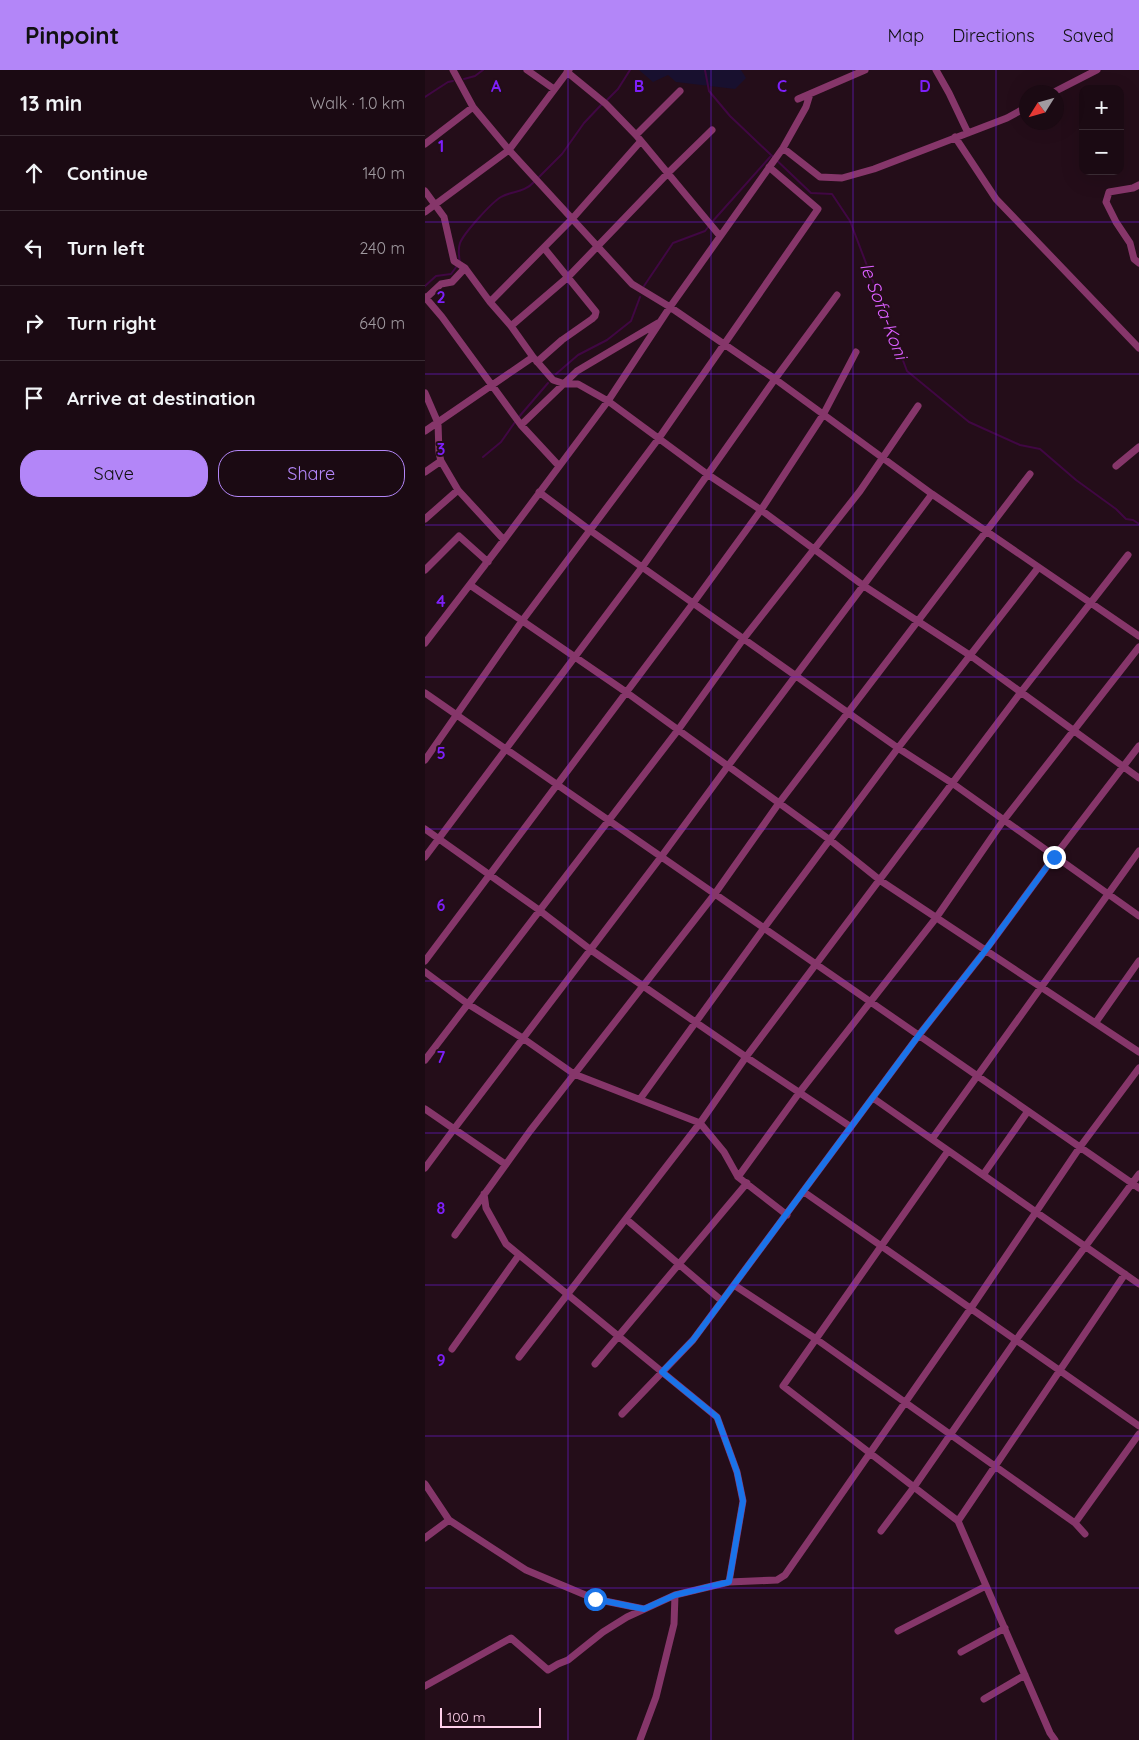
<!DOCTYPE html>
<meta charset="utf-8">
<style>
body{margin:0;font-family:Quicksand,sans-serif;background:#281821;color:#f1f3f6}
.controls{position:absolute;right:15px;top:15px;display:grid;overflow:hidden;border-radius:10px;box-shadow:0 5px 20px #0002}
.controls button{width:45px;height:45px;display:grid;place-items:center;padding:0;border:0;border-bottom:1px solid #392b33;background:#1b0a13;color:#f1f3f6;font:25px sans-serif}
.compass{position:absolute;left:594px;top:15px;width:45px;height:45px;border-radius:50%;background:#1b0a13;box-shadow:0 5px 20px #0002;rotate:233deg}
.scale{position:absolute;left:15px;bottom:12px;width:101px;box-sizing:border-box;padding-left:5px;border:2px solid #ffd0eb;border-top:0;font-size:14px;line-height:18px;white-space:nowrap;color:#ffd0eb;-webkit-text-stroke:4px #240d19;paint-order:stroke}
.stop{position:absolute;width:15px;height:15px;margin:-11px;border:4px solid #1a73e8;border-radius:50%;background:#fff}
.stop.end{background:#1a73e8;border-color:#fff;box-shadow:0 1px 5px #0008}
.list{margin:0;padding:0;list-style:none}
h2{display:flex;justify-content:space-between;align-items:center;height:65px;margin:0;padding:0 20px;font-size:21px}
h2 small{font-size:16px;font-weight:400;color:#a09aa0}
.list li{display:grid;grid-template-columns:32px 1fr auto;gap:15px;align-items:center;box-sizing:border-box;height:75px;padding:0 20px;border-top:1px solid #392b33}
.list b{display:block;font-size:19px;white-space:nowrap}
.list em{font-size:16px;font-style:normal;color:#a09aa0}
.actions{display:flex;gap:10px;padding:15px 20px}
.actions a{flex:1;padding:11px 0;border:1px solid #b386f8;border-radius:20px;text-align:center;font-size:18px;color:#b386f8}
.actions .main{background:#b386f8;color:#111}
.icon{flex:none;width:28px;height:28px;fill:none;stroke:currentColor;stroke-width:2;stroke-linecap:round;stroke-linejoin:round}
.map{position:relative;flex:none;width:714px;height:1670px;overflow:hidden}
header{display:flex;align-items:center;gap:30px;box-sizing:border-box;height:70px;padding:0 25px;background:#b386f8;color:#111}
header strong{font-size:24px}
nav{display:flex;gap:28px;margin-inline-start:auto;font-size:18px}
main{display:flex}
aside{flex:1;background:#1b0a13}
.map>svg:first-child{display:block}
.green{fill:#18102f}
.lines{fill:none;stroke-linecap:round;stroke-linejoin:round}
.stream{stroke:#400743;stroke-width:2}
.minor{stroke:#86366a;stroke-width:7}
.route{stroke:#1a73e8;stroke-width:6}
.grid{fill:none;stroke:#7e1ff9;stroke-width:1;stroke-opacity:0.55}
.labels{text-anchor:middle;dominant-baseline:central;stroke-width:4;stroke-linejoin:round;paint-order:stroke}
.water-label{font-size:18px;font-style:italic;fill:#db5eff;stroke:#240d19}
.grid-label{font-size:16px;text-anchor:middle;font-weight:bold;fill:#7e1ff9;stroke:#240d19;stroke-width:4;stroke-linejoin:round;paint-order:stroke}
</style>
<header>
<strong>Pinpoint</strong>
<nav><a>Map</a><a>Directions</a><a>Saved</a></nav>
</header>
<main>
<aside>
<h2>13 min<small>Walk · 1.0 km</small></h2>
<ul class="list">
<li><svg class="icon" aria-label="ahead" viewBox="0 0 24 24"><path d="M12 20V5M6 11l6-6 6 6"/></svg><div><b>Continue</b></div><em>140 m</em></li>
<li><svg class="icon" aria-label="left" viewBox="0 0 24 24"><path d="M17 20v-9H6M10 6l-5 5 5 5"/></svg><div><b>Turn left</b></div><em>240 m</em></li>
<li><svg class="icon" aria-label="right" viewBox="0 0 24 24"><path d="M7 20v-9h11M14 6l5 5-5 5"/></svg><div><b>Turn right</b></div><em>640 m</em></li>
<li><svg class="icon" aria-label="arrive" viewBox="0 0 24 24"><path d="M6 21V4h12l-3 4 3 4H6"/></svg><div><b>Arrive at destination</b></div></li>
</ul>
<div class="actions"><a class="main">Save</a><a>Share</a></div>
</aside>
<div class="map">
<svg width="714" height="1670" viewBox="0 0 714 1670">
<rect width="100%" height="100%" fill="#240d19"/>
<path class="green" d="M214 0H316L321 8 310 19 251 12 243 5 228 12Z"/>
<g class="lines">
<path class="stream" d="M280 0 284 21 305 46 386 123 407 124 425 151 482 301 544 352 595 375 615 379 651 410 691 439 701 449 708 450 714 454
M39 9 50 6 58 0
M0 27 23 12 28 11
M181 31 193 19 205 0
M113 108 137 84 159 53 177 34
M287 152 345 87
M35 192C34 187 33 179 35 173 39 163 66 133 76 127 88 120 98 124 110 111
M0 216 11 206 26 204 32 196
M219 216 248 173 280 161 284 156
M131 304 153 285 182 270 206 251 215 227
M93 348 123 313
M58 387 76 372 90 352"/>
<path class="minor" d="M28 0 48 37 84 80 207 214 245 237 350 309 507 424 714 566
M102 0 129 19
M511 0 524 23 543 63
M142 2 181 34 211 65 295 166
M629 22 672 0
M373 29 440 0
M211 65 255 21
M530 67 571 129 714 278
M0 74 48 37
M358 78 395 107 417 108 449 99 582 48 602 37
M714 115 708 118 684 122 681 132 691 152 705 173 709 189 714 193
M0 121 19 147 29 191 40 198
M0 142 84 80 144 0
M0 227 17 247 96 355 134 396
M0 229 16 214 27 212 40 198 65 232 86 256 108 287 128 310 140 314H153L183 331 282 404 336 440 439 516 546 586 714 708
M65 232 147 149 215 72
M86 256 143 207 243 103 287 60
M112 292 137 270 167 249 170 246 171 242 119 178
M0 323 13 353 14 383 16 391 33 420 79 470
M96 355 152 301 233 253
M0 361 108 287
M691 396 714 377
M0 402 16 391
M114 422 166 461 473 678 527 713 714 846
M0 449 33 420
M0 500 34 466 63 492
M45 515 201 622 405 770 456 811 714 982
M0 573 79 470 183 331 245 237 358 78 381 37 385 24
M0 623 714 1118
M0 690 97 551 234 368 393 139 344 97
M0 759 114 840 166 880 321 987 426 1057
M0 787 218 496 350 309 412 225
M0 891 269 532 336 440 398 345 431 282
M0 902 43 934 99 969 149 1004 275 1053 299 1082 313 1107 362 1145
M671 952 714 891
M0 990 253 660 319 568 435 421 493 336
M448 1028 714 1214
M215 1029 339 858 473 678 613 498
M0 1039 80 1094
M507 1069 714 781
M523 1081 358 1316 533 1451 625 1663 630 1670
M0 1098 29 1059 236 787 303 696 507 424
M558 1105 603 1041
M313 1107 374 1023 511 848 578 751 714 577
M379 1122 714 1356
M59 1124 61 1138 81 1174 292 1347 312 1402 318 1431 304 1512
M201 1149 297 1231
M30 1165 105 1061 289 825 354 733 605 404
M309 1215 391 1269 650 1453 660 1464
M27 1279 94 1185
M94 1287 275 1053 321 987 596 622 703 485
M170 1294 322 1113
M197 1344 268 1270 494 965 560 881 629 787 714 676
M0 1414 24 1450 101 1500 170 1529 219 1539
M533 1451 700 1204
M650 1453 714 1364
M456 1461 489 1417 591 1270 714 1104
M0 1468 24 1450
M473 1561 561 1516
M536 1582 580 1558
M0 1616 86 1568 123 1600 133 1594 143 1590 178 1562 202 1547 250 1525 304 1512 352 1510 360 1505 546 1238 655 1077 714 998
M559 1629 600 1605
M215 1670 231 1627 249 1554 250 1525"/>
</g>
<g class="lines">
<path class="route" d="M170 1529 219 1539 250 1525 304 1512 318 1431 312 1402 292 1347 237 1302 268 1270 494 965 560 881 629 787"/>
</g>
<path class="grid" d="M143 0V1670M286 0V1670M428 0V1670M571 0V1670M0 152H714M0 304H714M0 455H714M0 607H714M0 759H714M0 911H714M0 1063H714M0 1215H714M0 1366H714M0 1518H714"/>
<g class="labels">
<g class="water-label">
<text transform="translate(459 241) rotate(69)">le Sofa-Koni</text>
</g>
</g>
<g class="grid-label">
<text x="71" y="22">A</text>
<text x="214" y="22">B</text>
<text x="357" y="22">C</text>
<text x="500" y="22">D</text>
<text x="16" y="82">1</text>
<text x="16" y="233">2</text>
<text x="16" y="385">3</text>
<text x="16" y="537">4</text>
<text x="16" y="689">5</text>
<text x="16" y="841">6</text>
<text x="16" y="993">7</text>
<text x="16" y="1144">8</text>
<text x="16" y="1296">9</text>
</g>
</svg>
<div class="controls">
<button>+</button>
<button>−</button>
</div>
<svg class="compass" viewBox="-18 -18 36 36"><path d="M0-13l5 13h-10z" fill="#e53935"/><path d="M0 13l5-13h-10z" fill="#a09aa0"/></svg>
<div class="scale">100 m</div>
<div class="stop" style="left:170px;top:1529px"></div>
<div class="stop end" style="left:629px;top:787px"></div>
</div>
</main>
